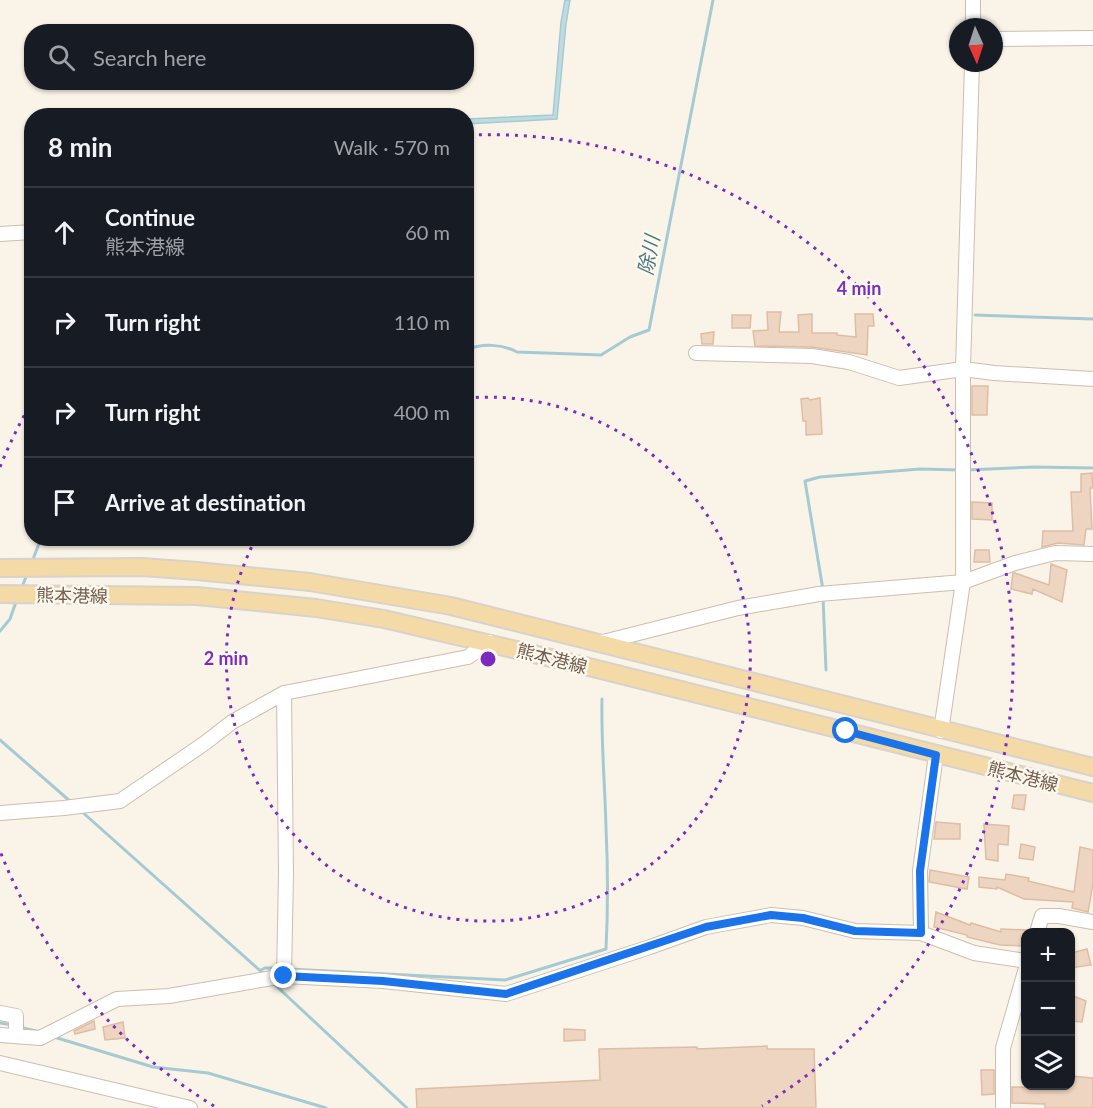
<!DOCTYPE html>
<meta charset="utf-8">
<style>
body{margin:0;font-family:Lato,"Noto Sans JP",sans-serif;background:#20242c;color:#f1f3f6}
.controls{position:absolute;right:18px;bottom:18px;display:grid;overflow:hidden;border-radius:12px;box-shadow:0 2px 4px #0004}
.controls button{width:54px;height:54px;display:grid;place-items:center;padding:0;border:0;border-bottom:2px solid #363941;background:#171b24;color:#f1f3f6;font:30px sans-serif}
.compass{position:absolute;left:949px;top:18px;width:54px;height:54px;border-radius:50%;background:#171b24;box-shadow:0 2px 4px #0004;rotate:177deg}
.stop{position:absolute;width:18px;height:18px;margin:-14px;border:4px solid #1a73e8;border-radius:50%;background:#fff}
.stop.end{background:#1a73e8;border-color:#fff;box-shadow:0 2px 6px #0008}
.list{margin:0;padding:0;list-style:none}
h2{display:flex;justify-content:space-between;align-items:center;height:78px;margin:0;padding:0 24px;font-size:26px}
h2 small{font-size:20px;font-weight:400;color:#9ea1a6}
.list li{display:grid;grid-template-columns:39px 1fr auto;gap:18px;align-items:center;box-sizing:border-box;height:90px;padding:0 24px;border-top:2px solid #363941}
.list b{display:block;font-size:22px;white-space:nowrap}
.list p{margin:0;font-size:20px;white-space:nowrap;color:#9ea1a6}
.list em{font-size:20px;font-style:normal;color:#9ea1a6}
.icon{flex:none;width:33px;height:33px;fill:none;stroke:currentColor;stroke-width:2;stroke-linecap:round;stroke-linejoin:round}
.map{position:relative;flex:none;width:1093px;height:1108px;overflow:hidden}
.search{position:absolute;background:#171b24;box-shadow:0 2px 4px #0004;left:24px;top:24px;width:450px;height:66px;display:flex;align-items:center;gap:15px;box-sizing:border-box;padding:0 21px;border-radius:24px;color:#9ea1a6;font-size:22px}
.panel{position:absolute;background:#171b24;box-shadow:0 2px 4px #0004;left:24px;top:108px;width:450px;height:438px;border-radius:24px}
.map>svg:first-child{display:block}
.water{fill:#bedbe2;stroke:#a5cad3;stroke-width:1.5}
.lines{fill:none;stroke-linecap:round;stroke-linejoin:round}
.stream{stroke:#a5cad3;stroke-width:3}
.building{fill:#edd5c2;stroke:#dfbda3;stroke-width:1.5}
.minor-casing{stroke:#ccbdaf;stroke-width:16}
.major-casing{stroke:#d8d2cd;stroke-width:20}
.minor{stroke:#fff;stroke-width:14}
.major{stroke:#f3daa6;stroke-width:16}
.route{stroke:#1a73e8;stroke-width:8}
.ring{fill:none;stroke:#7b2cbf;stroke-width:3;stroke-dasharray:3 6}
.labels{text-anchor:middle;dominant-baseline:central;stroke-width:5;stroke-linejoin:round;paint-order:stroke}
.street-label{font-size:18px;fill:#725d4e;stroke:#fdf8ee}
.water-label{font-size:20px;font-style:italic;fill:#4a7784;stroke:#fdf8ee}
.centre{fill:#7b2cbf;stroke:#fdf8ee;stroke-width:3}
.ring-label{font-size:18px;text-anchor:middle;font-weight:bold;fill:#7b2cbf;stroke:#fdf8ee;stroke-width:5;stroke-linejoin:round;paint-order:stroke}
</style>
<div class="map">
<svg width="1093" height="1108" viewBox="0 0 1093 1108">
<rect width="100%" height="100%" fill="#faf4e8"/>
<path class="water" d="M565 0H570L566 24 557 119 467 124V119L553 115 561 22Z"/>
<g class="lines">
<path class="stream" d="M975 315 1093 319
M466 350C482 343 502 344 517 352L601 355 630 337 649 330 713 0
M966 470 1034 467 1093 468
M32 562 41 538
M21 590 27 574
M823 590 805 481 820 477 920 469 960 470
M823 597 826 670
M0 631 10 619 17 599
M0 740 71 802
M80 810 265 975
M289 969 505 980 606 949C608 909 608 869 606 828 605 785 601 742 602 699
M261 970 265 968H279
M272 982 407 1108
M0 1023 13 1025
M19 1027 36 1031
M54 1037 153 1067 208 1073 326 1108"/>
</g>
<path class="building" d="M767 312H781L779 332H799L798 315 812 314V333H837V335L856 337 855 314H873L874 326H868L867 355 812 347 755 346 753 331 768 330Z
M732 315H751L750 328H732Z
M714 332 713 344H702L701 334Z
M972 386H988L987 415H972Z
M808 398 810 400 820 398 822 434 806 435V421H803L801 399Z
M1092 473 1093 488H1090L1092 529H1086L1084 545 1058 543 1042 547 1043 531H1073L1071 492H1081V474Z
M972 502 992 503V520L972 519Z
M975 550H989L990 562H974Z
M1051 564 1067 570 1062 602 1033 589 1032 594 1011 589 1013 573H1015L1049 585Z
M1014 795H1026L1024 810 1012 808Z
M936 822 960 824V839H934Z
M984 824 1009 826 1008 845 998 844V861L986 859Z
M1021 844 1035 847 1033 860 1019 858Z
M1080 847 1093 850V884L1088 912 1072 908 1073 902 1024 899 997 887V889L979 887V877L1005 880 1006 874 1029 878 1028 881 1074 892Z
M930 870 969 877 967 889 929 882Z
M936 912 970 925 971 923 1001 932V929L1027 930 1022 946 1000 945 967 937V935L934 927Z
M1087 949 1091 965 1071 968V953Z
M1071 995 1086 1001 1082 1022 1071 1021 1073 1011 1071 1010Z
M94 1021 95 1029 75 1034 74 1031Z
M123 1022 125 1038 105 1040 103 1027Z
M564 1029 585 1030V1040L564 1041Z
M767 1046V1049H814L816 1108H417L416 1089 600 1080 599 1049 697 1047V1049Z
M981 1070H994V1094L982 1095Z
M1071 1076 1093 1078V1108H1045V1104L1012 1103V1087L1045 1088 1046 1086H1071Z"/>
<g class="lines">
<defs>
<path id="minor" d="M973 27V0
M994 39 1093 38
M0 234 32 232
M696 353 812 356 849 362 899 378 963 369 994 373 1093 379
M599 643 738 608 819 594 963 582 1015 563 1055 553 1093 554
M284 693 286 874 284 976
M941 731 963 582V369L972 63
M0 813 64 808 120 801 205 743 232 722 284 693 468 657 489 642
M1037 932 1042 916H1059L1093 922
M921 933 920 871 936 755
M0 1013 16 1016V1035
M0 1035 40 1038 117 999 169 996 284 976 383 981 506 994 650 947 706 927 771 915 803 918 855 931 921 933 974 953 1026 961
M0 1063 190 1108
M1003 1108V1048L1026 968"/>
<path id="major" d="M0 568 142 567 197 571 310 582 451 606 1093 767
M0 594 197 596 316 608 384 619 581 665 1093 793"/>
</defs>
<use href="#minor" class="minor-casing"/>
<use href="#major" class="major-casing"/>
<use href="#minor" class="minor"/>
<use href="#major" class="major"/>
</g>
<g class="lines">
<path class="route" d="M284 976 383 981 506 994 706 927 771 915 803 918 855 931 921 933 920 871 936 755 846 731"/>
</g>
<g class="ring">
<path d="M467 398A262 262 0 1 1 255 540"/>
<path d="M214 1106A524 524 0 0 1 0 851M0 467A524 524 0 0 1 30 405M470 135A524 524 0 0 1 762 1106"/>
</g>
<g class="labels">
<g class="street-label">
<text transform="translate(72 595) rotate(1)">熊本港線</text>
<text transform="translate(552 658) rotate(14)">熊本港線</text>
<text transform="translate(1023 776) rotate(14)">熊本港線</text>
</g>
<g class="water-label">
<text transform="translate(648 255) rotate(-79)">除川</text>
</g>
</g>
<circle cx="488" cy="659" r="9" class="centre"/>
<g class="ring-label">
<text x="859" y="295">4 min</text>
<text x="226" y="665">2 min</text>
</g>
</svg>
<div class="controls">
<button>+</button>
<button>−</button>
<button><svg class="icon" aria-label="layers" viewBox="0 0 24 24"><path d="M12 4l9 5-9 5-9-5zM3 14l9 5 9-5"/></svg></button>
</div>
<svg class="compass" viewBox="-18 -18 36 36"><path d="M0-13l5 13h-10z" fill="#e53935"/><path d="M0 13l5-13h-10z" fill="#9ea1a6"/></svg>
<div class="stop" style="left:846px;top:731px"></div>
<div class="stop end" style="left:284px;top:976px"></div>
<div class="search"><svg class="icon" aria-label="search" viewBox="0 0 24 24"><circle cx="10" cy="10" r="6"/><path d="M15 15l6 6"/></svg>Search here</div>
<section class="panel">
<h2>8 min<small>Walk · 570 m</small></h2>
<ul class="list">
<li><svg class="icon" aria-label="ahead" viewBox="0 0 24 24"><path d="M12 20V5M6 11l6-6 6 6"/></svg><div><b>Continue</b><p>熊本港線</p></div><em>60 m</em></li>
<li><svg class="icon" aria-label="right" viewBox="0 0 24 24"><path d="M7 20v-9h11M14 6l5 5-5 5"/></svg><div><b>Turn right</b></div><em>110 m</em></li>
<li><svg class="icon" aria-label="right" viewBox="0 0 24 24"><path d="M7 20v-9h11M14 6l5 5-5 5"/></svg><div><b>Turn right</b></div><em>400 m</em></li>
<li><svg class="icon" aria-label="arrive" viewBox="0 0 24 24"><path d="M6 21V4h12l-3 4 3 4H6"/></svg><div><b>Arrive at destination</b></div></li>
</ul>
</section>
</div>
